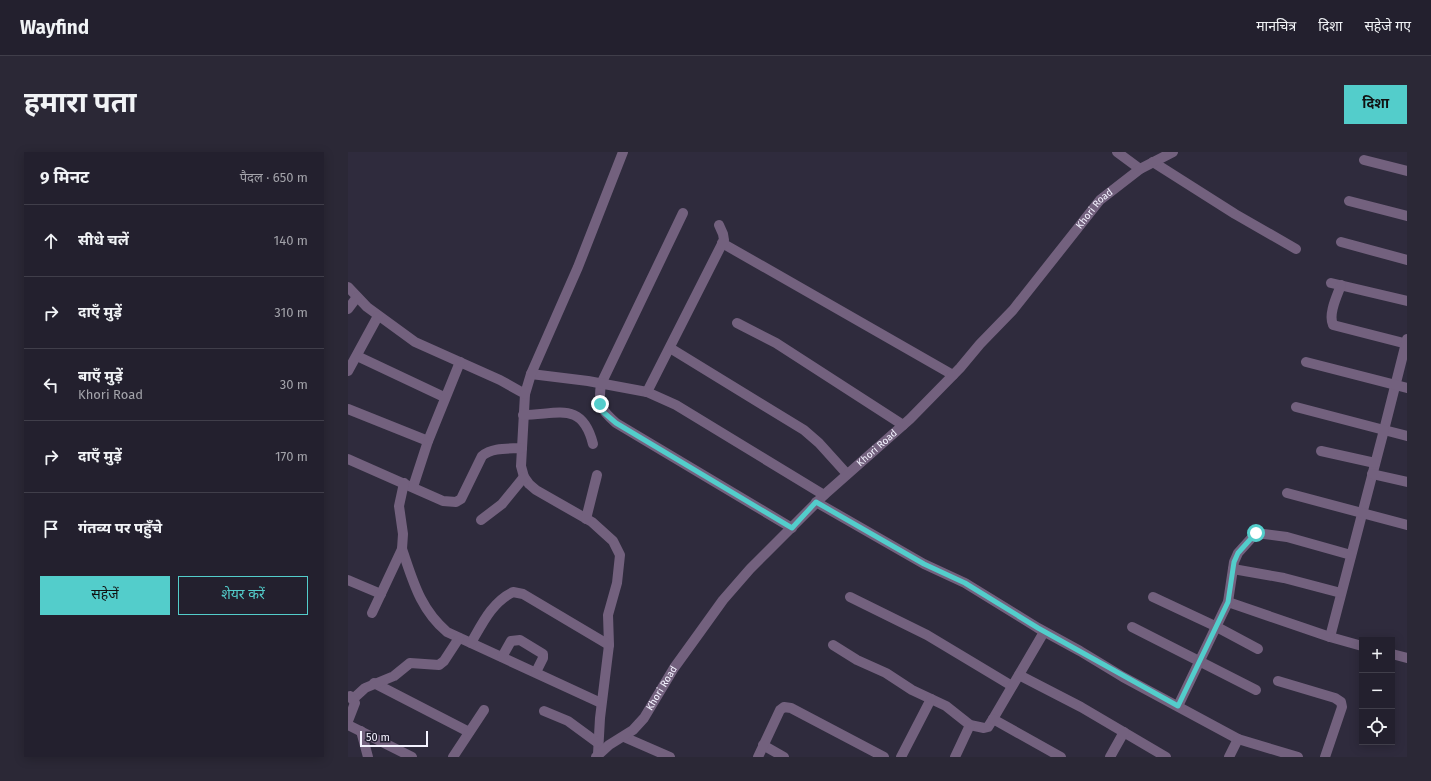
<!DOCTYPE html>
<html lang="hi">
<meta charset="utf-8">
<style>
body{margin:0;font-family:"Fira Sans","Noto Sans Devanagari",sans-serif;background:#2b2836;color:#f1f3f6}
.controls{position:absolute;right:12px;bottom:12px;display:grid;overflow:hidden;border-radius:0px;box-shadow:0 2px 10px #0003}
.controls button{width:36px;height:36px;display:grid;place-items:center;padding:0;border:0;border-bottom:1px solid #403e4a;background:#23202e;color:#f1f3f6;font:20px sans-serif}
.scale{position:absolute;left:12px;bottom:10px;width:68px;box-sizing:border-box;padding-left:4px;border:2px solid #f4f3ff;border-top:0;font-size:11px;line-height:14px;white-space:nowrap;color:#f4f3ff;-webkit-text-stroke:3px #252133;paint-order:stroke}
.stop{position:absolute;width:12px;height:12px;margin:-9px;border:3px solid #53cdcb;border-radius:50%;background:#fff}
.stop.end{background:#53cdcb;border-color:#fff;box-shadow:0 1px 4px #0008}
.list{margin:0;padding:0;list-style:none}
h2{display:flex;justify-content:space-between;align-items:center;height:52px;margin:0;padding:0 16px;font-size:17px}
h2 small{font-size:13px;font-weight:400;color:#a3a3aa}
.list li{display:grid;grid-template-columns:26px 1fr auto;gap:12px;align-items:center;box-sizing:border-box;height:72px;padding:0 16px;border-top:1px solid #403e4a}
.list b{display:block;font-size:15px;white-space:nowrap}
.list p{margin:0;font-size:13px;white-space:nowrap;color:#a3a3aa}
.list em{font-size:13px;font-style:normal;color:#a3a3aa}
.actions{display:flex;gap:8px;padding:12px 16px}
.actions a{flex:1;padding:9px 0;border:1px solid #53cdcb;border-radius:0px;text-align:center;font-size:14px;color:#53cdcb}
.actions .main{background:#53cdcb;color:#111}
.icon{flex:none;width:22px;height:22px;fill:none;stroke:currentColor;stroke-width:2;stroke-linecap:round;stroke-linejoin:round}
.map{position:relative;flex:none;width:1059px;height:605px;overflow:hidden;border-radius:0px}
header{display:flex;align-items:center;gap:24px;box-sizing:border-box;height:56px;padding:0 20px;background:#23202e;border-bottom:1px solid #403e4a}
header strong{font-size:19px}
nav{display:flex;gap:22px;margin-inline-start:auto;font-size:14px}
.intro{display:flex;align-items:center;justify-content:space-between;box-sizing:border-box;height:96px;padding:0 24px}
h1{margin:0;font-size:28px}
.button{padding:10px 18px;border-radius:0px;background:#53cdcb;color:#111;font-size:14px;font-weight:700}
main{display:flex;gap:24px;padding:0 24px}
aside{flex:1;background:#23202e;border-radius:0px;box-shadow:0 2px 10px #0003}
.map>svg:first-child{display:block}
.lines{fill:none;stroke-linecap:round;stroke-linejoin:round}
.minor{stroke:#73617e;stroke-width:10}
.route{stroke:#53cdcb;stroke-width:5}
.labels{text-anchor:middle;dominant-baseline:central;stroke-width:3;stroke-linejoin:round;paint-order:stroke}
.street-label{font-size:10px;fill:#f4f3ff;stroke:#252133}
</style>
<header>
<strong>Wayfind</strong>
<nav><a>मानचित्र</a><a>दिशा</a><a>सहेजे गए</a></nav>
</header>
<div class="intro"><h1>हमारा पता</h1><a class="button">दिशा</a></div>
<main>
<aside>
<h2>9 मिनट<small>पैदल · 650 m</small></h2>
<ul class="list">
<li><svg class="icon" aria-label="ahead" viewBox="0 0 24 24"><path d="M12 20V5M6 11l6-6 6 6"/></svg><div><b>सीधे चलें</b></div><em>140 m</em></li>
<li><svg class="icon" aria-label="right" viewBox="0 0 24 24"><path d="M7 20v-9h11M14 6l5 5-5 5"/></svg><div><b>दाएँ मुड़ें</b></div><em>310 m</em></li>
<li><svg class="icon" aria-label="left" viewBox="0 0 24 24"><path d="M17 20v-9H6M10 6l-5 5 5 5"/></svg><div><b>बाएँ मुड़ें</b><p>Khori Road</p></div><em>30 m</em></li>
<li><svg class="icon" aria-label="right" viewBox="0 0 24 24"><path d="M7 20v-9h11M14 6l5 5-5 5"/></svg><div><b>दाएँ मुड़ें</b></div><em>170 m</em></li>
<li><svg class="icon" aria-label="arrive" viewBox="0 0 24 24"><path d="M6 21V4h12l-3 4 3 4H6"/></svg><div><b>गंतव्य पर पहुँचे</b></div></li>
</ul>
<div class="actions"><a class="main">सहेजें</a><a>शेयर करें</a></div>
</aside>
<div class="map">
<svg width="1059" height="605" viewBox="0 0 1059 605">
<rect width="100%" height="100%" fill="#2f2b3d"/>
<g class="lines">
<g class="minor">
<path d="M769 0 792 17"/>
<path d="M1016 8 1059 19"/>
<path d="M805 10 887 62 948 97"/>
<path d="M1001 49 1059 64"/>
<path d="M335 61 253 232C250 253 252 257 268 271L444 376"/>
<path d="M993 90 1059 108"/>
<path d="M374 91 605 223"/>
<path d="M983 131 1059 149"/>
<path d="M993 133C989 144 980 162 985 173L1059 192"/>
<path d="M0 135 19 155 67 190 152 228 177 242 173 314 176 325 181 332 188 338 244 370 265 389 272 403 269 431 260 463 261 493 252 566 250 602"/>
<path d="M0 157 9 145"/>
<path d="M389 171 428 191 555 273"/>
<path d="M1059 187 1036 278 1059 284"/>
<path d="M322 196 456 278 471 291 499 322"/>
<path d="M9 204 96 245"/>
<path d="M958 210 1059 236"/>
<path d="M0 219 30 164"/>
<path d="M183 222 240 229 299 240 328 253 476 343"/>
<path d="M299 240 376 88 375 82 371 73"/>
<path d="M177 242 183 222 230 115 275 0"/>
<path d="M948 255 1036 278 982 485 1014 494"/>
<path d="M0 257 80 289"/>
<path d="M175 263C209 263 234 248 245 292"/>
<path d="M973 299 1027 311"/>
<path d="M0 307 95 349 108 350 113 347 134 304C145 295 161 297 174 296"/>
<path d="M1024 322 1059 330"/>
<path d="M65 335 80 289 112 210"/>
<path d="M939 341 1059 373"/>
<path d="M468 350 576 412 617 431 690 476 732 499 775 525 890 587 881 605"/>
<path d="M238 367 249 323"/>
<path d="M133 368 154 352 176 325"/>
<path d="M54 397C65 429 72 457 99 480L253 551"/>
<path d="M885 417 936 426 993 441"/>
<path d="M0 428 33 442"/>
<path d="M502 445 579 483 664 534"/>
<path d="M805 445 867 474 910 497"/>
<path d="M880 450 982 485"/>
<path d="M24 461 54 397 55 382 51 354 56 331"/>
<path d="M784 475 908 538"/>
<path d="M123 491C134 472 144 450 165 440L175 442 261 493"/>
<path d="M485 493 509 508 538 521 564 538 598 554 622 573 636 576 640 575 645 567 696 480"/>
<path d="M1044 502 1059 506"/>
<path d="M154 505 163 489 172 488 195 502V506L188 520"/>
<path d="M671 523 733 555 818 605"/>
<path d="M930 529 987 546 993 550 994 555 977 605"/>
<path d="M26 531 121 580"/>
<path d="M5 547 17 536 46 524 62 511 91 513 96 509 111 486"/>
<path d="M830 554 880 450 886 410 890 401 908 381 939 385 1003 403"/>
<path d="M196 559 220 569 250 591"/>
<path d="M645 567 713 605"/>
<path d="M0 569 7 551 2 544"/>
<path d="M0 573 64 605"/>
<path d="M13 579 20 605"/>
<path d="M276 585 322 605"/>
<path d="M890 587 950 605"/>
<path d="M415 593 436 605"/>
<path d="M105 605 136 558"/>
<path id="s1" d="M248 605 261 593 285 578 296 566 326 516 352 480 375 448 402 417 476 343 562 267 612 216 632 192 665 158 752 48 792 17 825 0"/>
<path d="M410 605 432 558 436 555 443 556 536 605"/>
<path d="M553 605 583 547"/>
<path d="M607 605 622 573"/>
<path d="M762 605 776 580"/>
</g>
</g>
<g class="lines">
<path class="route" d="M252 252 254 259 268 271 444 376 468 350 576 412 617 431 690 476 830 554 880 450 886 410 890 401 908 381"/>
</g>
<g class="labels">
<g class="street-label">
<text stroke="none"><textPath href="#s1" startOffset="745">Khori Road</textPath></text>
<text stroke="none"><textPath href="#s1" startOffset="421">Khori Road</textPath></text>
<text stroke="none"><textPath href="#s1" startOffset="97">Khori Road</textPath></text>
</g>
</g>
</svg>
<div class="controls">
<button>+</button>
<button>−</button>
<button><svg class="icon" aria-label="locate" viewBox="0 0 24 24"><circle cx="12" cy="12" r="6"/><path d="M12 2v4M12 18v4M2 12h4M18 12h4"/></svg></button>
</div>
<div class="scale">50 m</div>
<div class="stop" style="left:908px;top:381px"></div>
<div class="stop end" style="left:252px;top:252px"></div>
</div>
</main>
